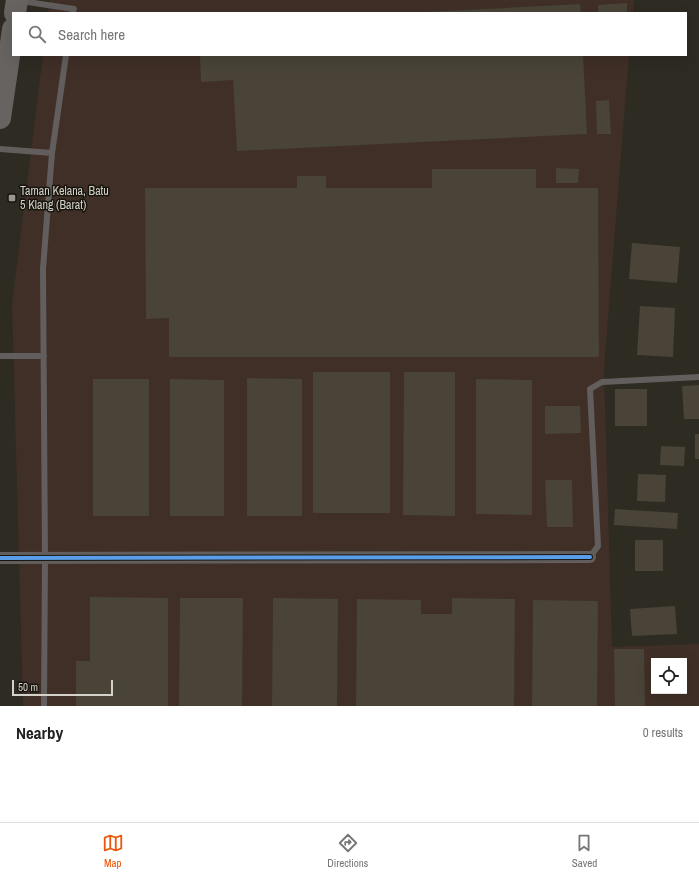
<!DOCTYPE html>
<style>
body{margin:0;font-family:"Archivo Narrow",sans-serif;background:#f2f2f2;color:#222}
.controls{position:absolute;right:12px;bottom:12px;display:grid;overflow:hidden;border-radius:0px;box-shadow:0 4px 16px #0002}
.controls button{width:36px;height:36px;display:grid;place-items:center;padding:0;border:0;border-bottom:1px solid #e0e0e0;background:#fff;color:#222;font:20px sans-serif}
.scale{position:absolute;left:12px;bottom:10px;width:101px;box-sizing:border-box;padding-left:4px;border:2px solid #d4d1c8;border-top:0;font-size:11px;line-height:14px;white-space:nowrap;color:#d4d1c8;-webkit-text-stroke:3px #18150f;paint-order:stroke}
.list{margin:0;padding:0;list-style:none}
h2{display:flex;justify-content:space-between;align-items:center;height:52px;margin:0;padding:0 16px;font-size:17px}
h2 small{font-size:13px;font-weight:400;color:#767676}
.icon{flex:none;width:22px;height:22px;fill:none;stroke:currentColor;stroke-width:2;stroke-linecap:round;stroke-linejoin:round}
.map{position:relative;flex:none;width:699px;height:706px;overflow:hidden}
.search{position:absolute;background:#fff;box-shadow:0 4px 16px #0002;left:12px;right:12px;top:12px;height:44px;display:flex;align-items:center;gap:10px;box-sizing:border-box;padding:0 14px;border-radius:0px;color:#767676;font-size:15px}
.sheet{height:116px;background:#fff}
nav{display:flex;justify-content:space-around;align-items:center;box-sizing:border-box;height:56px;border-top:1px solid #e0e0e0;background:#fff;font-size:11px;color:#767676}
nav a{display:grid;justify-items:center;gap:2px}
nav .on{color:#ea580c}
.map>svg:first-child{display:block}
.industrial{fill:#3f2f27;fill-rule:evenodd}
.building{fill:#494437}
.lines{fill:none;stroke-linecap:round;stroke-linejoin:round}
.lane{stroke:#615e5d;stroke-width:6}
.street{stroke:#615e5d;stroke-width:12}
.highway{stroke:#676360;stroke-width:22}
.cycleway-casing{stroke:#18150f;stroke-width:6}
.cycleway{stroke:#5a9eea;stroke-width:4}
.poi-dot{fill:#9a978e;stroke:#18150f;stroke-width:1.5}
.labels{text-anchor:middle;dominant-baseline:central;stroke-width:3;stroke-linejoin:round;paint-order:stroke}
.poi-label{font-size:12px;fill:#d4d1c8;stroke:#18150f;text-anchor:start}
</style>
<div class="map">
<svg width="699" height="706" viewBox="0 0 699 706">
<rect width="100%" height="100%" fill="#2e2b23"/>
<path class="industrial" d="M50 0H634L633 13H48Z
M43 55H629L604 369 612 647 699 644V706H23L12 304ZM654 661H684V691H654Z"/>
<path class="building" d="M627 3V13H598V5Z
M580 4 581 13H426V12Z
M200 55H583L587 134 237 151 233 80 201 82Z
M609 100 611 134H597L596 101Z
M556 168 579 169 578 183H556Z
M432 169H536V188H598L599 357H169V318L146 319 145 188H297V176H326V188H432Z
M632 243 680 247 677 283 629 279Z
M640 306 675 308 673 357 637 355Z
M313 372H390V513H313Z
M404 372H455V516L403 515Z
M247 378 302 379V516H247Z
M93 379H149V516H93Z
M170 379 224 380V516H170Z
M476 379 532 380V515L476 514Z
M699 385V419H684L682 386Z
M615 389H647V426H615Z
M545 406H580L581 433 545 434Z
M695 434H699V459H695Z
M661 446 685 447 684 466 660 465Z
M638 474 666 475 665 502 637 501Z
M545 480H572L573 527H547Z
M615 509 678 513 677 529 614 525Z
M635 540H663V571H635Z
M90 597 168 598V706H76V661H90Z
M180 598H243L242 706H179Z
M273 598 338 599 337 706H272Z
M452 598 515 599 514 706H356L357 599 421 600V614H452Z
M533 600 598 601 597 706H532Z
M675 606 677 634 632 636 630 609Z
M614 649H644L645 706H615Z"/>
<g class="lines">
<path class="lane" d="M21 1 74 9 72 13
M0 149 52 153
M0 356H44
M590 557 598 546 590 389 602 382 699 377
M44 706 45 558 43 269 52 153 66 55"/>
<path class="street" d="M0 558 590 557"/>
<path class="highway" d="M15 13 17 0
M0 118 13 29"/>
<defs>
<path id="cycleway" d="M0 558 590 557"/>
</defs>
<use href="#cycleway" class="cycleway-casing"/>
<use href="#cycleway" class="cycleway"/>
</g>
<rect class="poi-dot" x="8" y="194" width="8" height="8" rx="2"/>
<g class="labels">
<g class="poi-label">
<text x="20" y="191">Taman Kelana, Batu<tspan x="20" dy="14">5 Klang (Barat)</tspan></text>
</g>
</g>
</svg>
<div class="controls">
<button><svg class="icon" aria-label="locate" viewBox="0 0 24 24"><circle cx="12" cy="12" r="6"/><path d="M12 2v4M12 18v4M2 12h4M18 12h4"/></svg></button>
</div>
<div class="scale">50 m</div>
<div class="search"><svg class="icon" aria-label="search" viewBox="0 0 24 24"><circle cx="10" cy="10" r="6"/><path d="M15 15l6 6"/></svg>Search here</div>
</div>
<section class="sheet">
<h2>Nearby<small>0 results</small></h2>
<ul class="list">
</ul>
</section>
<nav>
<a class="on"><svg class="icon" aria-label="map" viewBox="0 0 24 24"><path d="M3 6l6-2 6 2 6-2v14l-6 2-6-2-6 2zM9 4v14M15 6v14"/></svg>Map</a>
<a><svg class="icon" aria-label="directions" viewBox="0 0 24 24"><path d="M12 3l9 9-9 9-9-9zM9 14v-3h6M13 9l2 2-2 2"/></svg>Directions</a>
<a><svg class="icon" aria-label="saved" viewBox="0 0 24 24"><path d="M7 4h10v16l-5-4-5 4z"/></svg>Saved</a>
</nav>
